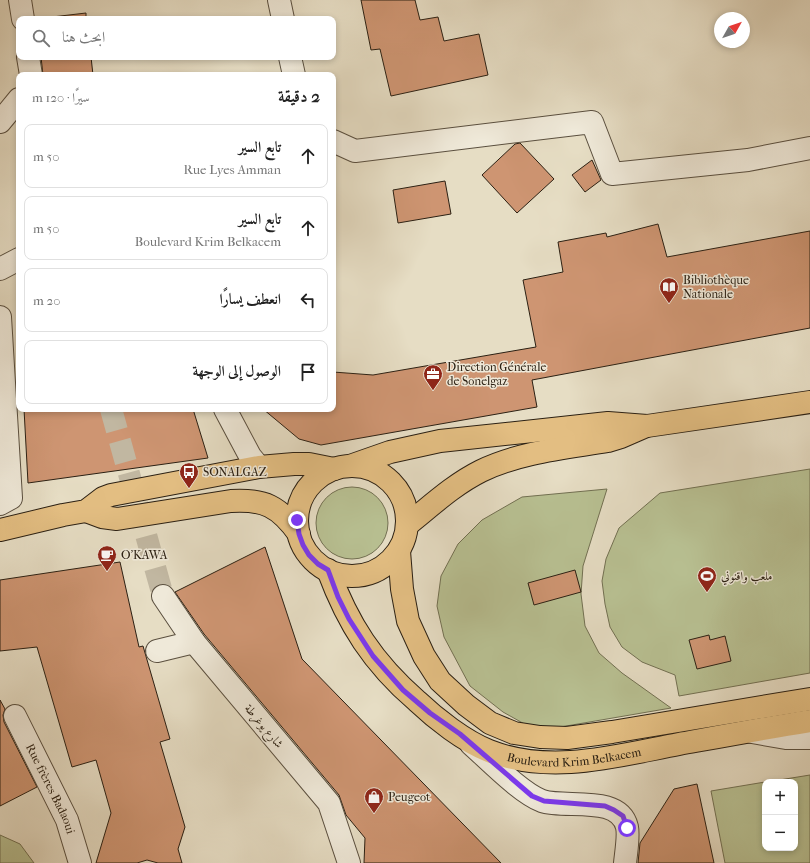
<!DOCTYPE html>
<html lang="ar">
<meta charset="utf-8">
<style>
body{margin:0;font-family:"IM FELL French Canon",Amiri,serif;background:#f2f2f2;color:#222;direction:rtl}
.controls{position:absolute;right:12px;bottom:12px;display:grid;overflow:hidden;border-radius:8px;box-shadow:0 2px 6px #0003}
.controls button{width:36px;height:36px;display:grid;place-items:center;padding:0;border:0;border-bottom:1px solid #e0e0e0;background:#fff;color:#222;font:20px sans-serif}
.compass{position:absolute;left:714px;top:12px;width:36px;height:36px;border-radius:50%;background:#fff;box-shadow:0 2px 6px #0003;rotate:50deg}
.stop{position:absolute;width:12px;height:12px;margin:-9px;border:3px solid #7c3aed;border-radius:50%;background:#fff}
.stop.end{background:#7c3aed;border-color:#fff;box-shadow:0 1px 4px #0008}
.list{margin:0;padding:0;list-style:none}
h2{display:flex;justify-content:space-between;align-items:center;height:52px;margin:0;padding:0 16px;font-size:17px}
h2 small{font-size:13px;font-weight:400;color:#767676}
.list li{display:grid;grid-template-columns:26px 1fr auto;gap:12px;align-items:center;box-sizing:border-box;height:64px;margin:0 8px 8px;padding:0 8px;border:1px solid #e0e0e0;border-radius:8px}
.list b{display:block;font-size:15px;white-space:nowrap}
.list p{margin:0;font-size:13px;white-space:nowrap;color:#767676}
.list em{font-size:13px;font-style:normal;color:#767676}
.icon{flex:none;width:22px;height:22px;fill:none;stroke:currentColor;stroke-width:2;stroke-linecap:round;stroke-linejoin:round}
.map{position:relative;flex:none;width:810px;height:863px;overflow:hidden;direction:ltr}
.search{position:absolute;background:#fff;box-shadow:0 2px 6px #0003;left:16px;top:16px;width:320px;height:44px;display:flex;align-items:center;gap:10px;box-sizing:border-box;padding:0 14px;border-radius:8px;color:#767676;font-size:15px}
.panel{position:absolute;background:#fff;box-shadow:0 2px 6px #0003;left:16px;top:72px;width:320px;height:340px;border-radius:8px;direction:rtl}
.map>svg:first-child{display:block}
.green{fill:#b8c092;stroke:#727052}
.building{fill:#ce9572;stroke:#2b2013}
.lines{fill:none;stroke-linecap:round;stroke-linejoin:round}
.minor-tunnel{stroke:#c1b7a1;stroke-width:22;stroke-dasharray:22 11;stroke-linecap:butt}
.minor-casing{stroke:#5a4f3f;stroke-width:24}
.major-casing{stroke:#2b2013;stroke-width:24}
.minor{stroke:#efe9d9;stroke-width:22}
.major{stroke:#e3be82;stroke-width:22}
.route{stroke:#7c3aed;stroke-width:5}
.labels{text-anchor:middle;dominant-baseline:central;stroke-width:3;stroke-linejoin:round;paint-order:stroke}
.poi-label{font-size:12px;fill:#2b2013;stroke:#efe9d9;text-anchor:start}
.street-label{font-size:12px;fill:#2b2013;stroke:#efe9d9}
</style>
<div class="map">
<svg width="810" height="863" viewBox="0 0 810 863">
<rect width="100%" height="100%" fill="#e6ddc4"/>
<filter id="stains"><feTurbulence type="fractalNoise" baseFrequency=".005" numOctaves="4"/><feColorMatrix values="0 0 0 0 .2 0 0 0 0 .09 0 0 0 0 .02 0 0 0 .5 -.17"/></filter>
<radialGradient id="worn" r=".72"><stop offset=".6" stop-color="#630" stop-opacity="0"/><stop offset="1" stop-color="#630" stop-opacity=".3"/></radialGradient>
<path class="green" d="M810 469V673L679 696 675 675 642 662 622 647 610 627 605 604 602 581 606 559 619 528 660 493Z
M316 523a36 36 0 1 1 72 0a36 36 0 1 1-72 0Z
M607 489 583 566 581 594 585 626 599 653 622 673 671 708 537 731 503 712 470 686 444 637 437 606 441 576 458 544 482 520 522 497Z
M810 775V863H725L711 791 765 782V848H795V782H767Z
M0 835 20 844 34 863H0Z"/>
<path class="building" d="M361 0H415L420 20 438 17 444 41 479 34 488 75 391 96 380 49 371 50Z
M86 13V19H35Z
M41 57H91L93 75H43Z
M520 143 554 179 517 213 482 175 515 144Z
M592 160 601 180 585 192 572 175Z
M445 181 451 214 398 223 393 190Z
M658 224 667 257 810 231V328L532 380 537 407 321 445 299 439 263 409H333V372L373 375 536 347 523 280 563 272 558 242 606 233 607 237Z
M24 409H193L208 458 28 483Z
M265 547 302 659 501 863H364L365 838 346 815 339 795 204 634 175 592Z
M120 562 139 647 143 646 170 739 160 742 185 827 178 849 182 863H158L147 860 137 863H96L111 813 96 760 72 767 37 647 0 651V580Z
M575 570 581 592 534 605 528 583Z
M709 635 710 640 725 636 731 661 697 669 689 640Z
M0 700 5 709 3 715 4 722 37 787 0 806Z
M697 784 714 863H638L640 843 674 789Z"/>
<g class="lines">
<path class="minor-tunnel" d="M111 409 163 596"/>
<defs>
<g id="minor">
<path d="M20 0 23 19"/>
<path d="M279 0 283 19"/>
<path d="M28 57 31 75"/>
<path d="M290 57 294 75"/>
<path d="M0 122 19 99"/>
<path d="M333 141 355 151 592 122 612 174 748 160 810 148"/>
<path d="M0 269 19 259"/>
<path d="M0 317 11 498 0 504"/>
<path d="M225 409 250 456 259 467"/>
<path d="M163 596 194 642 329 803 349 863"/>
<path d="M157 651 194 642"/>
<path id="s1" d="M15 716 67 820 80 863"/>
<path d="M752 732 786 738H810"/>
<path d="M471 744C490 761 521 793 542 801 566 809 619 794 627 827 629 836 626 853 625 863"/>
</g>
<g id="major">
<path d="M350 466 390 452 440 441 608 423 647 426 810 402"/>
<circle cx="352" cy="521" r="55"/>
<path d="M86 511 102 517 117 519 231 501C264 499 279 506 299 534"/>
<path d="M407 525C431 506 453 485 481 471 520 452 566 448 608 441L621 437 644 427"/>
<path d="M0 530 63 515 86 511 103 498 111 495 259 467 294 464H309L334 469"/>
<path d="M399 551 402 589 408 621 424 656 440 681 466 705 490 723 514 733 540 737 567 738 612 732 810 699"/>
<path id="s2" d="M328 570C348 624 373 663 417 701 436 719 464 741 489 751 551 775 616 756 679 744 723 736 766 728 810 721"/>
</g>
</defs>
<use href="#minor" class="minor-casing"/>
<use href="#major" class="major-casing"/>
<use href="#minor" class="minor"/>
<use href="#major" class="major"/>
</g>
<g class="lines">
<path class="route" d="M297 520 299 534 303 545 309 555 318 564 328 570 338 597 349 619 373 656 403 690 430 713 460 734 532 796 544 801 605 806 614 810 623 816 627 828"/>
</g>
<defs>
<symbol id="library-pin" viewBox="-11 -11 22 30"><path d="M0 17L-7.5 6A9.5 9.5 0 1 1 7.5 6Z" fill="#8f2418" stroke="#efe9d9"/><path d="M-6-4Q-3-5.5-.7-3.5V5Q-3 3-6 4ZM6-4Q3-5.5 .7-3.5V5Q3 3 6 4Z" fill="#fff"/></symbol>
<symbol id="office-pin" viewBox="-11 -11 22 30"><path d="M0 17L-7.5 6A9.5 9.5 0 1 1 7.5 6Z" fill="#8f2418" stroke="#efe9d9"/><path d="M-6-3h4V-5.5h4V-3h4V5H-6ZM-1-4.5V-3h2v-1.5ZM-6 0V1H6V0Z" fill="#fff"/></symbol>
<symbol id="bus-pin" viewBox="-11 -11 22 30"><path d="M0 17L-7.5 6A9.5 9.5 0 1 1 7.5 6Z" fill="#8f2418" stroke="#efe9d9"/><path d="M-5-6H5V4H4V6H2V4H-2V6H-4V4H-5ZM-3.5-4V0h7V-4ZM-3.5 1.2v1.5H-2V1.2ZM2 1.2v1.5H3.5V1.2Z" fill="#fff"/></symbol>
<symbol id="cafe-pin" viewBox="-11 -11 22 30"><path d="M0 17L-7.5 6A9.5 9.5 0 1 1 7.5 6Z" fill="#8f2418" stroke="#efe9d9"/><path d="M-5.5-4.5H6V0H3Q3 3.5 0 3.5H-2.5Q-5.5 3.5-5.5 0ZM3-3.2v2h1.7v-2ZM-6 4.5H4V6H-6Z" fill="#fff"/></symbol>
<symbol id="stadium-pin" viewBox="-11 -11 22 30"><path d="M0 17L-7.5 6A9.5 9.5 0 1 1 7.5 6Z" fill="#8f2418" stroke="#efe9d9"/><path d="M0-5a6.5 5 0 1 0 0 10a6.5 5 0 1 0 0-10ZM-3.5-1.8h7v3.6h-7Z" fill="#fff"/></symbol>
<symbol id="shop-pin" viewBox="-11 -11 22 30"><path d="M0 17L-7.5 6A9.5 9.5 0 1 1 7.5 6Z" fill="#8f2418" stroke="#efe9d9"/><path d="M-5-2.5h2.3a2.7 3.5 0 0 1 5.4 0H5L5.5 6h-11ZM-1.5-2.5h3a1.5 2.3 0 0 0-3 0Z" fill="#fff"/></symbol>
</defs>
<g fill-rule="evenodd">
<use href="#library-pin" x="658" y="276" width="22" height="30"/>
<use href="#office-pin" x="422" y="363" width="22" height="30"/>
<use href="#bus-pin" x="178" y="461" width="22" height="30"/>
<use href="#cafe-pin" x="96" y="544" width="22" height="30"/>
<use href="#stadium-pin" x="696" y="565" width="22" height="30"/>
<use href="#shop-pin" x="363" y="786" width="22" height="30"/>
</g>
<g class="labels">
<g class="poi-label">
<text x="683" y="280">Bibliothèque<tspan x="683" dy="14">Nationale</tspan></text>
<text x="447" y="367">Direction Générale<tspan x="447" dy="14">de Sonelgaz</tspan></text>
<text x="203" y="472">SONALGAZ</text>
<text x="121" y="555">O'KAWA</text>
<text x="721" y="576">ملعب واقنوني</text>
<text x="388" y="797">Peugeot</text>
</g>
<g class="street-label">
<text transform="translate(264 726) rotate(50)">شارع يوغرطة</text>
<text stroke="none"><textPath href="#s2" startOffset="335">Boulevard Krim Belkacem</textPath></text>
<text stroke="none"><textPath href="#s1" startOffset="81">Rue frères Badaoui</textPath></text>
</g>
</g>
<rect width="100%" height="100%" filter="url(#stains)"/>
<rect width="100%" height="100%" fill="url(#worn)"/>
</svg>
<div class="controls">
<button>+</button>
<button>−</button>
</div>
<svg class="compass" viewBox="-18 -18 36 36"><path d="M0-13l5 13h-10z" fill="#e53935"/><path d="M0 13l5-13h-10z" fill="#767676"/></svg>
<div class="stop" style="left:627px;top:828px"></div>
<div class="stop end" style="left:297px;top:520px"></div>
<div class="search"><svg class="icon" aria-label="search" viewBox="0 0 24 24"><circle cx="10" cy="10" r="6"/><path d="M15 15l6 6"/></svg>ابحث هنا</div>
<section class="panel">
<h2>2 دقيقة<small>سيرًا · 120 m</small></h2>
<ul class="list">
<li><svg class="icon" aria-label="ahead" viewBox="0 0 24 24"><path d="M12 20V5M6 11l6-6 6 6"/></svg><div><b>تابع السير</b><p>Rue Lyes Amman</p></div><em>50 m</em></li>
<li><svg class="icon" aria-label="ahead" viewBox="0 0 24 24"><path d="M12 20V5M6 11l6-6 6 6"/></svg><div><b>تابع السير</b><p>Boulevard Krim Belkacem</p></div><em>50 m</em></li>
<li><svg class="icon" aria-label="left" viewBox="0 0 24 24"><path d="M17 20v-9H6M10 6l-5 5 5 5"/></svg><div><b>انعطف يسارًا</b></div><em>20 m</em></li>
<li><svg class="icon" aria-label="arrive" viewBox="0 0 24 24"><path d="M6 21V4h12l-3 4 3 4H6"/></svg><div><b>الوصول إلى الوجهة</b></div></li>
</ul>
</section>
</div>
